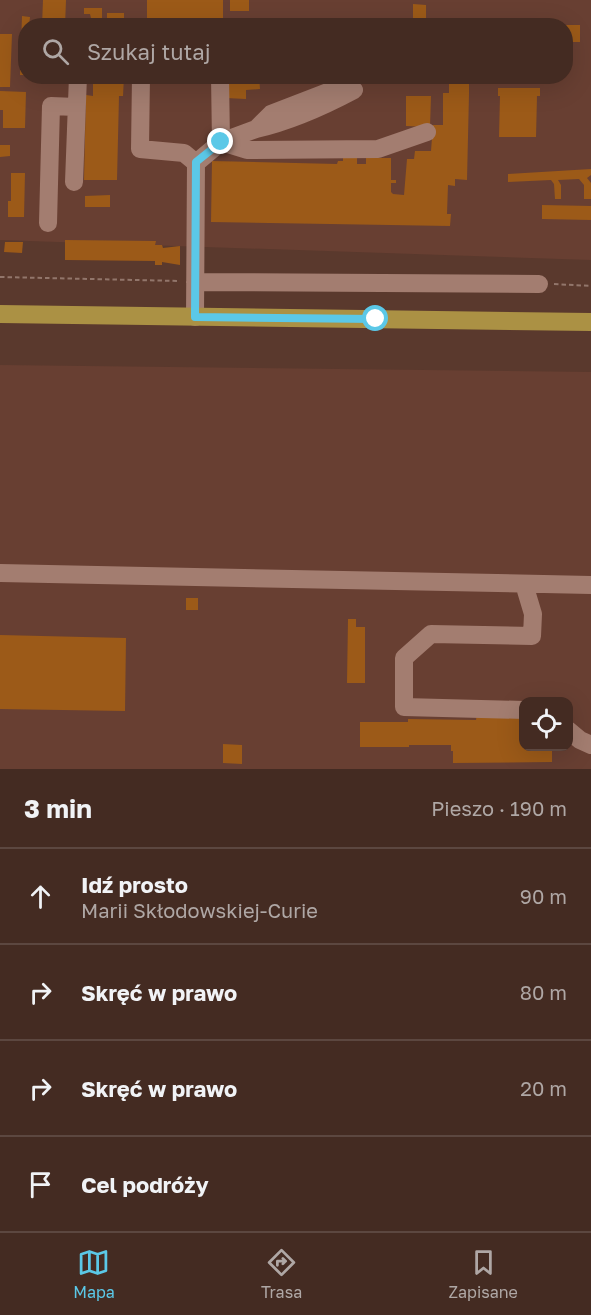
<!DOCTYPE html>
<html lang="pl">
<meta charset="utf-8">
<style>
body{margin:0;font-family:"Golos Text",sans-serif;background:#4e372f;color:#f1f3f6}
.controls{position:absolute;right:18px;bottom:18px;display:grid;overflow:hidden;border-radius:12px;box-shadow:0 6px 24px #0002}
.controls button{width:54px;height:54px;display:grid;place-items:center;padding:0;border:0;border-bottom:2px solid #5c4740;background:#442b22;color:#f1f3f6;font:30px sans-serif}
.stop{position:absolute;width:18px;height:18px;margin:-14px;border:4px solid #5bc8e7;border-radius:50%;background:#fff}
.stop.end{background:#5bc8e7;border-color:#fff;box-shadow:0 2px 6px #0008}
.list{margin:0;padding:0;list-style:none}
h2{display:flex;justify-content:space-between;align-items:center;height:78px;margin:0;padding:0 24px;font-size:26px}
h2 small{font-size:20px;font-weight:400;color:#afa7a5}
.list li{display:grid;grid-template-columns:39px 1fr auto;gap:18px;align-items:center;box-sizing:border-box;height:96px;padding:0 24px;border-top:2px solid #5c4740}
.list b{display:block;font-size:22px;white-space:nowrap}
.list p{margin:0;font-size:20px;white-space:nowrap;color:#afa7a5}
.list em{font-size:20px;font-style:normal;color:#afa7a5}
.icon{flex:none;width:33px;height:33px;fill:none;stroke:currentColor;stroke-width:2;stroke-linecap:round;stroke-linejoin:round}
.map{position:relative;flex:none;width:591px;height:769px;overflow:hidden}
.search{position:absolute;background:#442b22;box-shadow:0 6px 24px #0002;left:18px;right:18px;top:18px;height:66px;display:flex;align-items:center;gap:15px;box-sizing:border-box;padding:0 21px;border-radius:24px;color:#afa7a5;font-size:22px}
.sheet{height:462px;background:#442b22}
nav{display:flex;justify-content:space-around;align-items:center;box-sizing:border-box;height:84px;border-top:2px solid #5c4740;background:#442b22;font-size:16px;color:#afa7a5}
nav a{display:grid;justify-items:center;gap:3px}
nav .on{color:#5bc8e7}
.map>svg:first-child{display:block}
.built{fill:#683f32;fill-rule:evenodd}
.building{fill:#9c5a18}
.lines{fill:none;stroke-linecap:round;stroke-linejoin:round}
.path{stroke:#92766b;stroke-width:2;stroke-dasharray:4.5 3;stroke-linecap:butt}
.minor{stroke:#a37d70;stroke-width:18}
.major{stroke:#ab9144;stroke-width:18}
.route{stroke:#5bc8e7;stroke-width:8}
</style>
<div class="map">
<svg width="591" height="769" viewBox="0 0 591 769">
<rect width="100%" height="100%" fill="#5a392d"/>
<path class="built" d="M0 0H591V260L0 240ZM26 26H566V76H26Z
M0 365 591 372V769H0ZM524 702H568V746H524Z"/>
<path class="building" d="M43 0H66L65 26H42Z
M147 0H223V22L147 20Z
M230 0H249V11H230Z
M413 4 426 5V26H413Z
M84 8H102V18H91L90 14H84Z
M107 13H124V20L107 21Z
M22 16 30 17 29 26H26V75H20Z
M566 25H580V42H566Z
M0 34H12L10 87H0Z
M93 76H124L123 96H119L117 180H84L86 95 93 96Z
M225 76H259L260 89 246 90V99L226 98Z
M449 76H469V94L467 180 455 179V186L448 185 447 214H451L450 226 211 222 212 161 337 164 338 161H343V158H357V164H366V158H391V180H396V183H391V192L393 194 404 195 407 159H414L415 151H431L433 125H443V93H449Z
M498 88H540V96H537L536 137H499L500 96H498Z
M0 91 26 92 25 128H3V110H0Z
M406 96H431L430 127 406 126Z
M0 145H10V156L0 157Z
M591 169V175L587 178 591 183V199H584V185L579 179 558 180 561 185V199H555L554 184 551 180 508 182V174Z
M11 173H25L24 217H8V201H11Z
M110 195V207H85V196Z
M542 205 591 206V220L542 219Z
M65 240 156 241 155 245H162L163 248 180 246V265L162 262V265H155V261L65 260Z
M5 242H23L22 253 4 252Z
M186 598H198V610H186Z
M348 619H356V627H365V683H347Z
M0 635 126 638 125 711 0 709Z
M477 713 524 718V746H552V762L453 763V751H451V745H409V747H360V722H408V719L476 720Z
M223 744 242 745V764L223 763Z"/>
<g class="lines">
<path class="path" d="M0 277 180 281
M554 284 591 286"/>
<path class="minor" d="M141 76 140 149 184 153 196 163 195 317
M220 76 221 142 247 150 378 149 427 132
M196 163 221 142 256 129 271 114 341 87 354 90C322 107 291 121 256 129
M74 182 78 76
M48 223 51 106 76 107
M195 282 539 284
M0 573 591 585
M524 710 404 707V658L431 634 532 636 533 614 524 584
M568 730 580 740 591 745"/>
<path class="major" d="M0 314 591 322"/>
</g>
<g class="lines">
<path class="route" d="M221 142 196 162 195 317 376 319"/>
</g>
</svg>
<div class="controls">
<button><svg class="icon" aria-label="locate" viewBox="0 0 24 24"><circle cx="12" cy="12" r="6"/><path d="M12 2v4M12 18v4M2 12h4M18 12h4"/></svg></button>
</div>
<div class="stop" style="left:376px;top:319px"></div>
<div class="stop end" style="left:221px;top:142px"></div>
<div class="search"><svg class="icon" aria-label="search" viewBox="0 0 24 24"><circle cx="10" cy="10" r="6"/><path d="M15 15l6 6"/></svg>Szukaj tutaj</div>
</div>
<section class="sheet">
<h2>3 min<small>Pieszo · 190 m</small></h2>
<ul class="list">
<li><svg class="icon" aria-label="ahead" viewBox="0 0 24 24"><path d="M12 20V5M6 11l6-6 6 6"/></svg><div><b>Idź prosto</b><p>Marii Skłodowskiej-Curie</p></div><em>90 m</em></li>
<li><svg class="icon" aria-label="right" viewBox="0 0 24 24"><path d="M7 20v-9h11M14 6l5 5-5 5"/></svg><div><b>Skręć w prawo</b></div><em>80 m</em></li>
<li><svg class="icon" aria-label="right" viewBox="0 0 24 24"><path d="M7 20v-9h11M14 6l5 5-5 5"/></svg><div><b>Skręć w prawo</b></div><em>20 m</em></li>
<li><svg class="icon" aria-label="arrive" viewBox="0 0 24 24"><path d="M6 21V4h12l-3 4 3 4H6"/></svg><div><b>Cel podróży</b></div></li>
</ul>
</section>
<nav>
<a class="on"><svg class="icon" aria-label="map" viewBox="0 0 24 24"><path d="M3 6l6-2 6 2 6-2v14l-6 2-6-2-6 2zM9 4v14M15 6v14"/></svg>Mapa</a>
<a><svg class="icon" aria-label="directions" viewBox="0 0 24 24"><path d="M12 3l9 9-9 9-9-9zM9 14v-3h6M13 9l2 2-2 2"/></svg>Trasa</a>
<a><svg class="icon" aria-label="saved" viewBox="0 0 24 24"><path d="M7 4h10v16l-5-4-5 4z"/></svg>Zapisane</a>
</nav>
